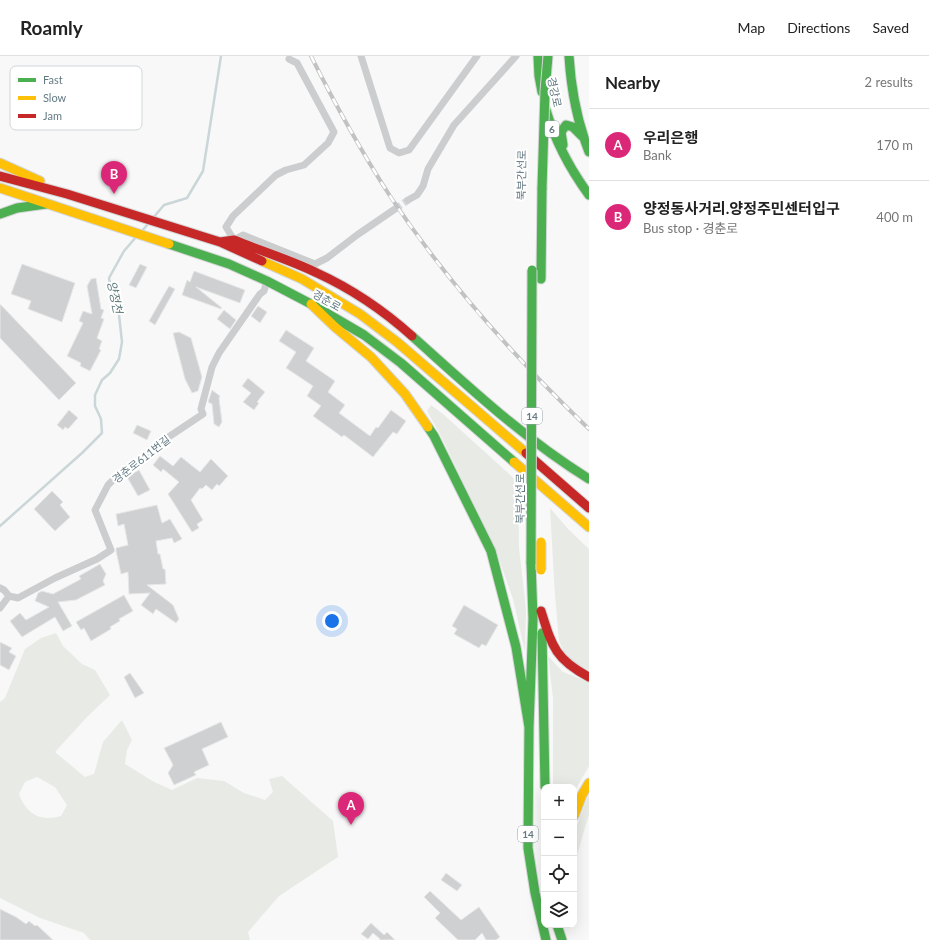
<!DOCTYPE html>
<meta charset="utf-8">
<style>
body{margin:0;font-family:Lato,"Noto Sans KR",sans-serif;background:#f2f2f2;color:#222}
.controls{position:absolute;right:12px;bottom:12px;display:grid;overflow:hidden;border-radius:8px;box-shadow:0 4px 16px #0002}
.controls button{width:36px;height:36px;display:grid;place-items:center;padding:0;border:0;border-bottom:1px solid #e0e0e0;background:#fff;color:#222;font:20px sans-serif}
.you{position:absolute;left:332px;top:565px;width:14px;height:14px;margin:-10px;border:3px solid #fff;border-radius:50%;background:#1a73e8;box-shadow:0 0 0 6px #1a73e833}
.badge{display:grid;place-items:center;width:26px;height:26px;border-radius:50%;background:#db2777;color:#fff;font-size:13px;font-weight:700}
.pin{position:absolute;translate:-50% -33px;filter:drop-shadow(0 1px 2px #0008)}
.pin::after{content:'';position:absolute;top:21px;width:14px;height:12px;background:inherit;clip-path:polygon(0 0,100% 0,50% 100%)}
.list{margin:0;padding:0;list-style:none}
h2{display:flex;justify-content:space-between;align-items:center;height:52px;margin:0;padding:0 16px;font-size:17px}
h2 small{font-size:13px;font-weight:400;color:#767676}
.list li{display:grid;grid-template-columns:26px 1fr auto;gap:12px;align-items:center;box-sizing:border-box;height:72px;padding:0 16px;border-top:1px solid #e0e0e0}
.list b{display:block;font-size:15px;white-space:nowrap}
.list p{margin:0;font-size:13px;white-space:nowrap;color:#767676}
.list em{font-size:13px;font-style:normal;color:#767676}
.icon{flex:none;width:22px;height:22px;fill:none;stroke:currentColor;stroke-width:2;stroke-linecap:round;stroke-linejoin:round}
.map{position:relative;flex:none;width:589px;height:884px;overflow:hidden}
header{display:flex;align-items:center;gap:24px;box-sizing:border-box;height:56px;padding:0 20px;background:#fff;border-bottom:1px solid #e0e0e0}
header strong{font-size:19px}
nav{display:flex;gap:22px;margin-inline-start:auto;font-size:14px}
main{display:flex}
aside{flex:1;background:#fff}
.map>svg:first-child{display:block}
.green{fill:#e8eae5;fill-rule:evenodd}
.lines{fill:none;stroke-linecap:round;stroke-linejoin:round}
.stream{stroke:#cad6d7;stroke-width:2.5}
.building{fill:#ced0d1;stroke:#e8e8e8}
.street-tunnel{stroke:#d3d8db;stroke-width:7;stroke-dasharray:7 3.5;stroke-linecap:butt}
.fast-casing{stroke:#d4d5d6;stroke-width:11}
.slow-casing{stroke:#d4d5d6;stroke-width:11}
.jam-casing{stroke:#d4d5d6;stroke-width:11}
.street{stroke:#cbcdce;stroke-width:7}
.fast{stroke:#4caf50;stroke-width:9}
.slow{stroke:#ffc107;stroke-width:9}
.jam{stroke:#c62828;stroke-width:9}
.rail-casing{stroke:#c1c2c3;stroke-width:4}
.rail{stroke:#fff;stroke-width:2.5;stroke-dasharray:8;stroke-linecap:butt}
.fast-bridge-casing{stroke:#d4d5d5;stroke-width:11;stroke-linecap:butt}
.slow-bridge-casing{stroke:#d4d5d5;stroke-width:11;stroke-linecap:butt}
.fast-bridge{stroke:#4caf50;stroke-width:9}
.slow-bridge{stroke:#ffc107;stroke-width:9}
.labels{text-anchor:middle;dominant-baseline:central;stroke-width:4;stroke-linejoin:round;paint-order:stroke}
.shield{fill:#fff;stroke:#92a2a8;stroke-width:1}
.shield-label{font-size:10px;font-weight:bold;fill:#637a83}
.street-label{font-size:11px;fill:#637a83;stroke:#fff}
.water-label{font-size:12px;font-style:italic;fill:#5e7a7d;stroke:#fff}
.key{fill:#fff;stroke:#d0d7da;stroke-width:1}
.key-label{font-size:11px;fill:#637a83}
</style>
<header>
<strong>Roamly</strong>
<nav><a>Map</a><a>Directions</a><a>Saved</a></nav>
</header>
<main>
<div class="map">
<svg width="589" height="884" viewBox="0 0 589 884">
<rect width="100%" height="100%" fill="#f8f8f8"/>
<path class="green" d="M431 349 443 358 518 426 519 492 526 553 525 596 513 543 495 492 440 378 427 355Z
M550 452 568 473 589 493V614L575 607 565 597 559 585 555 539Z
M56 577 63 590 82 608 95 614 110 639 87 661 55 696 85 721 94 718 103 686 122 664 132 684 127 694 125 708 154 726 172 734 197 722 224 725 244 737 265 744 273 736 269 723 282 720 333 765 338 801 279 840 248 876 250 884H90L84 877 40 862 0 842V646L5 642 25 593 41 582ZM37 721 55 731 67 749 61 760C40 766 26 758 19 738L25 726Z
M548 600 563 616 589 626V710L574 736V731H553V642Z
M589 738V758L577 799 574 821V777Z"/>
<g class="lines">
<path class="stream" d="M153 162 164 149 187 142 203 115 221 0
M141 176 148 168
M0 470 82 397 102 377 101 363 95 350V339L102 324 110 317 119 303 122 286 118 250 111 233 109 222 124 195 136 181"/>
</g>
<path class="building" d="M22 208 75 227 62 266 28 253 31 245 11 238Z
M140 208 147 211 136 232 129 229Z
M194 215 245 234 240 247 196 231 222 252 221 253 182 239 187 224 190 226Z
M96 222 101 253 104 254 101 262 104 263 97 282 102 285 99 293 101 294 90 315 80 310 81 307 67 300 83 267 79 265 83 255 92 258 87 230 91 223Z
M169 230 175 233 155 269 149 265Z
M0 248 76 327 59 344 0 282Z
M258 250 267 256 260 267 251 260Z
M224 254 236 264 230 273 217 263Z
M286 274 314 292 306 305 335 325 328 336 345 349 339 357 370 380 376 371 378 372 391 354 406 365 397 378 393 376 373 401 344 379 342 381 313 360 321 350 307 340 313 330 286 312 296 296 279 285Z
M179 276 191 282 202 321 198 335 192 337 185 323 173 277Z
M248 322 265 336 257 346 259 347 254 354 243 346 251 337 242 330Z
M212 334 220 340 219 342 222 366 219 371 214 368 212 348 208 346Z
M69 354 78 362 68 373 65 371 63 374 57 369Z
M137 369 151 375 147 384 133 377Z
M160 400 173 410 181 401 200 416 211 403 228 420 219 430 217 428 212 434 206 429 202 433 200 432 191 444 203 464 197 468 199 472 192 476 168 438 179 426 163 413 161 416 153 409Z
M139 414 150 434 138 440 127 421Z
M52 435 63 446 60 449 70 461 55 475 34 453Z
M157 449 162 467 170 463 182 483 174 487 172 482 156 485 158 498H160L163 513H165L166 528 147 529 173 549 179 563 176 567 156 553 153 558 141 549 150 537 129 538 128 516 121 518 116 495V492L128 489 124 468 118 470 116 458Z
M100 508 106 518 103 525 105 529 76 544 58 546 72 570 63 575 55 561 22 581 10 565 20 557 26 564 49 551 35 545 38 537 42 535 53 538 81 523 79 520Z
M124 539 133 555 119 563 120 565 110 571 111 573 91 585 84 572 81 574 76 566Z
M464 549 498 569 486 590 482 588 479 592 454 578 457 573 452 570Z
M0 586 12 592 9 596 16 600 9 614 0 609Z
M130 617 144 637 135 642 124 621Z
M221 666 228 681 202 693 209 709 194 716 196 719 174 729 168 717 173 709 164 692Z
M446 817 462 829 457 835 441 824Z
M430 835 461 864 479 851 500 881 496 884H486L482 877 475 884H458L435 862 440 857 424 841Z
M0 853 16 861 26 868 29 865 35 870 37 869 53 884H0Z
M371 867 384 879 387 876 395 884H379L380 883 373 877 368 883 361 878Z"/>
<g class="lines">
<path class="street-tunnel" d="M395 153 408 144"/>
<defs>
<path id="fast" d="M538 0 539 20 542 36
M569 0C571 33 577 65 589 96
M546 54C555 85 570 113 589 139
M563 89 561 76 566 69 573 71 582 80
M0 158 17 152 46 148
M169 188 229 208 267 225 311 248 364 279 401 307 514 406
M541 223 542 132
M412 280C468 330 524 383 589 423
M428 371 434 380 491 495 516 591 529 671
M531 506 533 563 529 671 528 792 535 837 546 884
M542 577 545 731
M557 869 562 884"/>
<path id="slow" d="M0 107 40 125
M0 132 169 188
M262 205 302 223 360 258 397 286 526 397
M311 248 335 271 371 301 405 338 428 371
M514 406 589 471
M574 760 582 739 589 727"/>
<path id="jam" d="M0 120 67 138 220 186 262 205
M220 186 234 184C261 195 291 204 317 217 352 233 383 254 412 280
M526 397 589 452
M541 555C552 590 555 603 589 621"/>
</defs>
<use href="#fast" class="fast-casing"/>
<use href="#slow" class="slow-casing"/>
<use href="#jam" class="jam-casing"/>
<path class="street" d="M361 0 390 92 399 97 409 94 477 0
M289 3 297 7 334 76 328 87 304 109 286 114 276 119 233 160 226 171 234 184 243 179 315 208 327 202 357 179 395 153
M408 144 417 139 423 130 428 113 454 69 516 0
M0 532 4 534 9 540 0 552
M9 540 18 542 55 522 97 503 111 494 95 454 108 429 115 422 141 405 164 384 203 358 201 353 212 311 219 297 260 238 264 235 267 225"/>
<use href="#fast" class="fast"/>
<use href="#slow" class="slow"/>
<use href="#jam" class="jam"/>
<defs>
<path id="rail" d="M311 0C335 48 361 95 390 140 447 226 515 302 589 373"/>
</defs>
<use href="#rail" class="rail-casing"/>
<use href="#rail" class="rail"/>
<defs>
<path id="fast-bridge" d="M542 132 545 35 548 0
M531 506 532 214"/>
<path id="slow-bridge" d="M541 486V514"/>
</defs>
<use href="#fast-bridge" class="fast-bridge-casing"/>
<use href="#slow-bridge" class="slow-bridge-casing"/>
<use href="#fast-bridge" class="fast-bridge"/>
<use href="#slow-bridge" class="slow-bridge"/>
</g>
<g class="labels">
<g class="shield">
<rect x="545" y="65" width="14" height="16" rx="3"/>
<rect x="522" y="352" width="20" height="16" rx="3"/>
<rect x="518" y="770" width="20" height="16" rx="3"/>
</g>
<g class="shield-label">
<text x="552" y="73">6</text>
<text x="532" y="360">14</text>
<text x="528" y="778">14</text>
</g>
<g class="street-label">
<text transform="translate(555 36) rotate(78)">경강로</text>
<text transform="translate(521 119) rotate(-89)">북부간선로</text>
<text transform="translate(327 244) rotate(30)">경춘로</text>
<text transform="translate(141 403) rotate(-38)">경춘로611번길</text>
<text transform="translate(519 443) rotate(-90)">북부간선로</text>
</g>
<g class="water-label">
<text transform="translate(115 241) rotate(78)">양정천</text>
</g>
</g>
<rect x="10" y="10" width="132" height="64" rx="6" class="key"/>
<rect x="18" y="22" width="18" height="4" fill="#4caf50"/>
<rect x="18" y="40" width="18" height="4" fill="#ffc107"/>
<rect x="18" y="58" width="18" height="4" fill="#c62828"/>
<g class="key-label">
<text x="43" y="28">Fast</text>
<text x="43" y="46">Slow</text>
<text x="43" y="64">Jam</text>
</g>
</svg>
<div class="controls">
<button>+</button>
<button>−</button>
<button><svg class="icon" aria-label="locate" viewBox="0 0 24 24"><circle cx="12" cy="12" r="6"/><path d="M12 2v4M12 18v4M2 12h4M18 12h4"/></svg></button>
<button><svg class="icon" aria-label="layers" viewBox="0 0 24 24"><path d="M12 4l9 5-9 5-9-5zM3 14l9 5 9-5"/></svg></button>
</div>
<div class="you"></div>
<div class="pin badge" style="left:351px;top:769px">A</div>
<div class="pin badge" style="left:114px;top:138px">B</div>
</div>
<aside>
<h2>Nearby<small>2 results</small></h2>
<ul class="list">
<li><span class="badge">A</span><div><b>우리은행</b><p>Bank</p></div><em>170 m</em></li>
<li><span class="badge">B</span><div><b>양정동사거리.양정주민센터입구</b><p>Bus stop · 경춘로</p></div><em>400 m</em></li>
</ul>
</aside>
</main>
